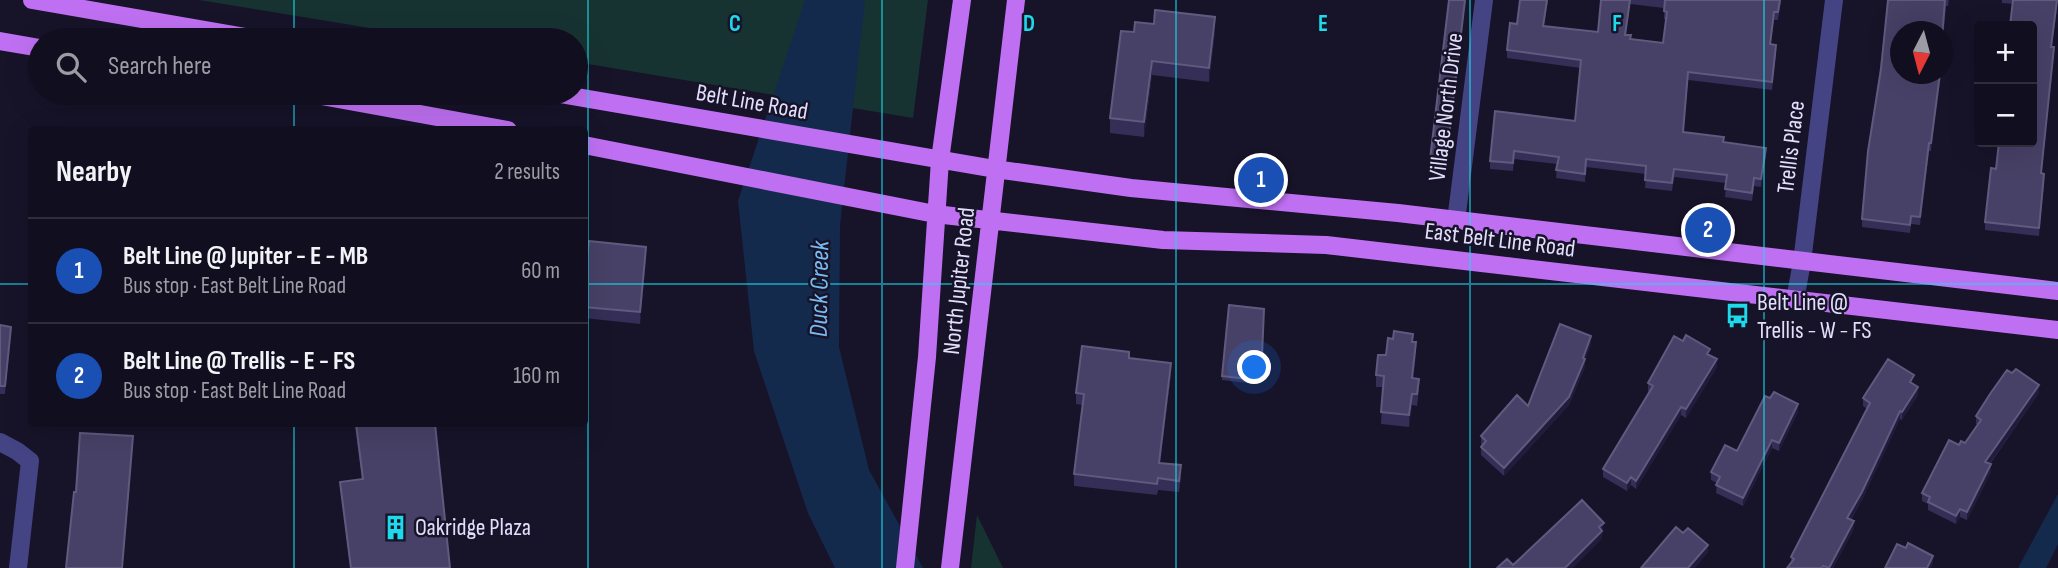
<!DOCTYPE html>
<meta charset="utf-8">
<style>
body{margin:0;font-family:"Sofia Sans Condensed",sans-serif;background:#1e1c2c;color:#f1f3f6}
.controls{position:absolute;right:21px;top:21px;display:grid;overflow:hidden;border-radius:7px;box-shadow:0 7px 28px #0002}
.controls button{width:63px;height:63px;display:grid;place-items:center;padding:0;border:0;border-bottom:2px solid #302e3d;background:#110e1f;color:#f1f3f6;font:35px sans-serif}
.compass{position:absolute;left:1890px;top:21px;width:63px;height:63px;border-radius:50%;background:#110e1f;box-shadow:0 7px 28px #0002;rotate:186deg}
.you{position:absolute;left:1255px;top:368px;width:24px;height:24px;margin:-18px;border:5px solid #fff;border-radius:50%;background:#1a73e8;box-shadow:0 0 0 10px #1a73e833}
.badge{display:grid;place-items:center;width:46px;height:46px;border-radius:50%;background:#1dd9ea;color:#fff;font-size:23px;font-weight:700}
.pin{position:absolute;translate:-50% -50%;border:4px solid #fff;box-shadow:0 2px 7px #0006}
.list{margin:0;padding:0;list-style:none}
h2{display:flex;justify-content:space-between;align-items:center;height:91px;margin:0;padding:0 28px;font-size:30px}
h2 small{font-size:23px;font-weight:400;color:#9c9ca4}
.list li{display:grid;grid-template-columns:46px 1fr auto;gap:21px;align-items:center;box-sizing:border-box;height:105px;padding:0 28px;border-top:2px solid #302e3d}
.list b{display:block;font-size:26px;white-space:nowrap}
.list p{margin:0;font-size:23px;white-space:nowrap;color:#9c9ca4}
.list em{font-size:23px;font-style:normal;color:#9c9ca4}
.icon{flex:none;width:38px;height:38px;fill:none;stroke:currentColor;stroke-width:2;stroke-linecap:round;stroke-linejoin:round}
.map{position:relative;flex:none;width:2058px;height:568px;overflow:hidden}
.search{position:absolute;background:#110e1f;box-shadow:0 7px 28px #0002;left:28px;top:28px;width:560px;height:77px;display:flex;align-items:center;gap:18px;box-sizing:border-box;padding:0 24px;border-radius:38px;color:#9c9ca4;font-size:26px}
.panel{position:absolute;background:#110e1f;box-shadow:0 7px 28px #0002;left:28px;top:126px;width:560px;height:301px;border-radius:7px}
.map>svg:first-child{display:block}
.green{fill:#173331}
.water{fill:#142a4c}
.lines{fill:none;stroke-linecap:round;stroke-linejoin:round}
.street{stroke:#444384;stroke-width:18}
.primary{stroke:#bf70f2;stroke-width:18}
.wall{fill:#352e56;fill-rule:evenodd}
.shaded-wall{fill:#211b3c}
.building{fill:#484167;stroke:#605a7f;stroke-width:2}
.grid{fill:none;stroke:#1dd9ea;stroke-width:2;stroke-opacity:0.55}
.labels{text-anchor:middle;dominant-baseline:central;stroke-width:5;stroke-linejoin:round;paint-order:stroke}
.street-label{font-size:24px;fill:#e2dffc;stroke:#171329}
.poi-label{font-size:24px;fill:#e2dffc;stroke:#171329;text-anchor:start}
.water-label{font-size:26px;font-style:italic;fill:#76bbf2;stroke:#171329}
.grid-label{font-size:23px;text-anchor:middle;font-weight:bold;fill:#1dd9ea;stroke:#171329;stroke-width:5;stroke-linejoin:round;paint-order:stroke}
</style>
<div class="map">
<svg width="2058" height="568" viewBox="0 0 2058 568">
<rect width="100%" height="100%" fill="#171329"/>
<path class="green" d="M199 0H928L913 118 576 62V40H443Z
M977 515 1003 568H971Z"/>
<path class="water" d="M805 0H865L840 225 839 347 869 470 923 568H835L808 513 754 351 738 201Z
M2058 494V544L2046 568H2018Z"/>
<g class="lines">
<path class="street" d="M1456 221 1484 0
M1795 300 1802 262 1834 0
M0 442 17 451 30 461 18 568"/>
<path class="primary" d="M32 0 262 40
M0 41 40 48
M305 93 508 130
M554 93 995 169 1131 188 1398 213 2058 291
M584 145 935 214 1163 240 1326 245 2058 330
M905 568 927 357 940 160 962 0
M950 568 1016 0"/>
</g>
<path class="wall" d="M1449 0 1445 174 1429 172V168Z
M1520 0H1548L1544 26 1598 32 1601 0H1781L1778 20H1774L1771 44 1776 53 1772 90 1688 80 1683 132 1724 142 1766 156 1761 187 1754 186 1752 201 1725 197 1726 183 1674 177 1672 191 1645 188 1646 174 1586 167 1585 182 1556 178 1557 164 1514 159 1513 171 1490 169V161L1575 121 1580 68 1507 58V50L1517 24ZM1630 4 1664 8V19L1666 20 1663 43 1631 39 1626 35Z
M1888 0H1949L1948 6H1946L1940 74 1931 151H1929L1920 225 1911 224 1910 233 1862 227V219Z
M2002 0H2058L2052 47 2054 55 2041 173 2044 182 2039 236 1985 230V222L1996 169 2032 26 2013 4 2002 3Z
M1154 24 1215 32 1209 82 1152 75 1144 137 1110 133V118L1134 32Z
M646 258 640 324 584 318V281Z
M1264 309 1262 360H1259L1257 384 1222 380V376Z
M0 325 11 335 5 394H0Z
M1413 342 1416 354 1413 378 1419 390 1417 406 1412 405 1409 427 1381 424 1383 387H1376V375L1386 355Z
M1591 344 1585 359V367L1569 405 1504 476 1481 455V447L1482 445 1481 444V436L1528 406Z
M1710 355 1717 367 1686 418 1681 415 1636 489 1631 485 1627 491 1603 477V469L1649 392 1648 391V383Z
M1129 358 1171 374 1160 463 1181 477 1179 492 1158 490 1157 495 1074 486V474L1083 405 1076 404V393Z
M1914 383 1913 384 1918 395 1902 420 1900 419 1862 500 1851 520 1854 529 1833 568H1787L1791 563V557L1867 409 1863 406V398Z
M2039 393 1990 464 1991 472 1967 520 1960 517 1956 524 1928 510V504L1922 501V493L1959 445 1965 443 1978 425 1976 424V416Z
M1798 412 1779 451 1772 448 1743 506 1716 493 1717 483 1711 480V472L1737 451Z
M355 424H435L450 568H350L340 482 362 479Z"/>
<path class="shaded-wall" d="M1630 0V4L1625 43V35Z
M2057 0H2058L2051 55V47Z
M1215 17V32L1209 82V68Z
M2054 47V55L2041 181V173Z
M1152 61V75L1144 137V122Z
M1940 74 1931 151V143Z
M1929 143V151L1920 225V217Z
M1766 148V156L1761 187V179Z
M2044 174V182L2039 236V228Z
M646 247V258L640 324V312Z
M11 327V335L5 394V386Z
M1591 336V344L1583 366V358Z
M1416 342V354L1412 389V378Z
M1585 359V367L1569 405 1504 476V468Z
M1717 359V367L1686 418V409Z
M1171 363V374L1159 474V463Z
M2039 385V393L1985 470V462Z
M1918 387V395L1902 420V412Z
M1412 394V405L1409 427V415Z
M1798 404V412L1779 451V443Z
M1681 407V415L1636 489V481Z
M1900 411V419L1862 500 1847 526V518Z
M1772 440V448L1743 506V498Z
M1991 464V472L1967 520V512Z
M1631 477V485L1627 491V483Z
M1960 509V517L1956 524V516Z
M1854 521V529L1833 568H1829Z
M1604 523 1602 539 1573 568H1565L1599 527Z
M1708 545V553L1695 568H1688Z
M1933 556V564L1931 568H1927Z"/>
<path class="building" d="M1449 0H1465L1445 170 1429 168Z
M1520 0H1547L1543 26 1598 32 1601 0H1630L1625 35H1631L1630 39 1663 43 1667 12 1664 11 1665 0H1780L1778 12H1774L1770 44 1776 45 1772 82 1688 72 1683 132 1724 137 1723 142 1766 148 1761 179 1754 178 1752 193 1725 189 1727 175 1674 169 1672 183 1645 180 1646 166 1586 159 1585 174 1556 170 1559 157 1514 151 1513 163 1490 161 1495 111 1575 121 1581 60 1507 50 1510 23 1517 24Z
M1888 0H1945L1942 38V32H1900V74H1940L1931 143H1929L1920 217 1911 216 1910 225 1862 219 1868 151 1881 69Z
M2013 0H2057L2051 47H2054L2041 173 2044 174 2039 228 1985 222 1991 168 1996 169 1999 142H2032V26H2010Z
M1155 10 1215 17 1209 68 1152 61 1144 122 1110 118 1121 31 1134 32 1135 22 1154 24Z
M589 241 646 247 640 312 584 307V281Z
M1229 305 1264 309 1262 356H1259L1257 380 1222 376Z
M1560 324 1591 336 1583 358 1585 359 1569 397 1504 468 1481 447 1486 441 1481 436 1517 395 1528 406Z
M0 325 11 327 5 386H0Z
M1394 331 1413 334 1412 342H1416L1412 378 1419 379 1417 394H1412L1409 415 1381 412 1384 376 1376 375 1378 355H1386L1388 338 1393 339Z
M1686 335 1710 349 1707 354 1717 359 1686 409 1681 407 1636 481 1631 477 1627 483 1603 469 1653 386 1648 383 1674 336 1683 341Z
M1082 346 1129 352V358L1171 363 1159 463 1181 465 1179 481 1158 478 1157 484 1074 474 1084 394 1076 393Z
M1888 359 1914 375 1910 382 1918 387 1902 412 1900 411 1862 492 1847 518 1854 521 1829 568 1823 566 1822 568H1787L1794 559 1791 557 1870 403 1863 398Z
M2016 369 2039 385 1985 462 1991 464 1967 512 1960 509 1956 516 1928 502 1930 497 1922 493 1949 440 1959 445 1961 441 1965 443 1981 420 1976 416 1990 394 2007 370 2012 373Z
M1774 392 1798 404 1779 443 1772 440 1743 498 1716 485 1720 477 1711 472 1725 445 1737 451 1765 396 1770 398Z
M356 424H435L450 568H351L340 482 363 479Z
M80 433 133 436 122 568H66L74 492H76Z
M1582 500 1604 523 1599 527 1602 531 1565 568H1497L1507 559 1513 565Z
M1676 527 1683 533 1688 528 1708 545 1688 568H1641Z
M1908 543 1933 556 1927 568H1885L1897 544 1906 548Z"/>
<path class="grid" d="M294 0V40M588 0V568M882 0V568M1176 0V568M1470 0V568M1764 0V568M294 93V130M0 284H32M584 284H2058M294 424V568"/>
<defs>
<symbol id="bus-bare" viewBox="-9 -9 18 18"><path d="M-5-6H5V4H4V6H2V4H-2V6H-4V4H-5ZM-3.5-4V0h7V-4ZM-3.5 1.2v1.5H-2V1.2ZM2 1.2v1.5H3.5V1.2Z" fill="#1dd9ea" stroke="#171329" stroke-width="2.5" paint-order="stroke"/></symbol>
<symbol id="building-bare" viewBox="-9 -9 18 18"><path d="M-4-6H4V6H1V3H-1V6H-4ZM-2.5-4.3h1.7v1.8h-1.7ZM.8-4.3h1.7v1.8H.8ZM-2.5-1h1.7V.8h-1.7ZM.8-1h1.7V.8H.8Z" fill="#1dd9ea" stroke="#171329" stroke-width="2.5" paint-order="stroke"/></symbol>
</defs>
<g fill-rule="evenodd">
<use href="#bus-bare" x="1720" y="298" width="35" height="35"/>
<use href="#building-bare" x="378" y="510" width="35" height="35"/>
</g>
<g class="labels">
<g class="street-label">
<text transform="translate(752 102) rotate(10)">Belt Line Road</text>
<text transform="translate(1446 107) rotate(-83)">Village North Drive</text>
<text transform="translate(1791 147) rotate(-83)">Trellis Place</text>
<text transform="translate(1500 240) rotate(7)">East Belt Line Road</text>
<text transform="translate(959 281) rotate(-84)">North Jupiter Road</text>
</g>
<g class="poi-label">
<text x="1757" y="302">Belt Line @<tspan x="1757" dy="28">Trellis - W - FS</tspan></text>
<text x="415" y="527">Oakridge Plaza</text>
</g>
<g class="water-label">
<text transform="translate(820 289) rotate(-89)">Duck Creek</text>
</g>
</g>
<g class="grid-label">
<text x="735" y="31">C</text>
<text x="1029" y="31">D</text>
<text x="1323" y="31">E</text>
<text x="1617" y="31">F</text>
</g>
</svg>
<div class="controls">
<button>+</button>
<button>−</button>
</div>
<svg class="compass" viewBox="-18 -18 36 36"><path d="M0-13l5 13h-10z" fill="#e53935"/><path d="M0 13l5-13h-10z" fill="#9c9ca4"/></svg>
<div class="you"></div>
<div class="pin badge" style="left:1261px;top:180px;background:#1a4fb4">1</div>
<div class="pin badge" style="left:1708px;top:230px;background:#1a4fb4">2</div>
<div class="search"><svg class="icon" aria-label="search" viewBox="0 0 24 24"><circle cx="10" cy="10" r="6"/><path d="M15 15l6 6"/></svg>Search here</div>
<section class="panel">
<h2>Nearby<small>2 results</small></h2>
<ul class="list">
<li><span class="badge" style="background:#1a4fb4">1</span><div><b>Belt Line @ Jupiter - E - MB</b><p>Bus stop · East Belt Line Road</p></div><em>60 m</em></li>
<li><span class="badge" style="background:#1a4fb4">2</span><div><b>Belt Line @ Trellis - E - FS</b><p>Bus stop · East Belt Line Road</p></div><em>160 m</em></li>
</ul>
</section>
</div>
